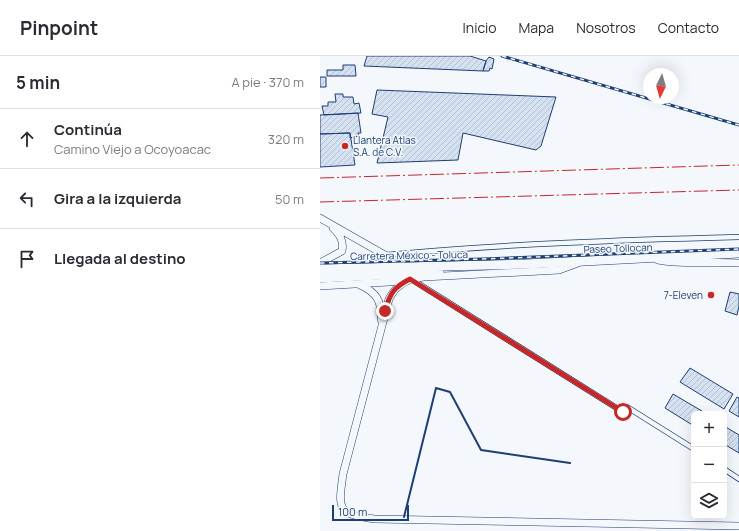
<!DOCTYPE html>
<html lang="es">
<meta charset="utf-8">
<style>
body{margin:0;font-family:Manrope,sans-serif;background:#f7f7f7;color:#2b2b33}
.controls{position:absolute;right:12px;bottom:12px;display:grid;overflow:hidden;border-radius:6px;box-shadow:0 4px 16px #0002}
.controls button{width:36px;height:36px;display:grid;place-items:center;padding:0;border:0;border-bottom:1px solid #e1e1e2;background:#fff;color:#2b2b33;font:20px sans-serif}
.compass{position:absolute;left:323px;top:12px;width:36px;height:36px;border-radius:50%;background:#fff;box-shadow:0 4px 16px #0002;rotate:185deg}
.scale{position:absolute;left:12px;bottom:10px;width:77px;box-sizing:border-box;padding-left:4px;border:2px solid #1d3f73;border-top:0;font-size:11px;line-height:14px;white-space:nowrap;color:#1d3f73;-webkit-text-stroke:3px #f4f7fb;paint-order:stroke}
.stop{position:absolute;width:12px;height:12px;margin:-9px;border:3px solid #c62828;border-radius:50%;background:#fff}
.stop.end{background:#c62828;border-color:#fff;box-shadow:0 1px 4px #0008}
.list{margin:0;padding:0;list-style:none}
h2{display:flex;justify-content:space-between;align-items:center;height:52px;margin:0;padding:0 16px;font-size:17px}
h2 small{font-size:13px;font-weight:400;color:#7c7c81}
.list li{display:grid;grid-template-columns:26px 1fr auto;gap:12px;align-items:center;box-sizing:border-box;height:60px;padding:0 16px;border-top:1px solid #e1e1e2}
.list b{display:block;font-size:15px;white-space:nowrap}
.list p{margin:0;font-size:13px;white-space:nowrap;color:#7c7c81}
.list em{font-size:13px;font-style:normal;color:#7c7c81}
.icon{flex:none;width:22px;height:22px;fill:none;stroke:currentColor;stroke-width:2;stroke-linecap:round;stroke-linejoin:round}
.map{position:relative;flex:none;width:419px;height:475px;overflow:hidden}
header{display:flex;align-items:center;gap:24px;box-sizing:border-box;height:56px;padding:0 20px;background:#fff;border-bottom:1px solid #e1e1e2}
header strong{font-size:19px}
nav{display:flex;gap:22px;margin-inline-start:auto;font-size:14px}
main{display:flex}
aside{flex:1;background:#fff}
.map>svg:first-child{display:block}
.building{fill:url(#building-hatch);stroke:#1d3f73}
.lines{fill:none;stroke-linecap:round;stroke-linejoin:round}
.street-casing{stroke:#1d3f73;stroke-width:6}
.secondary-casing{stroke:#1d3f73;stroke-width:8}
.highway-casing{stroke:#1d3f73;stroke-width:10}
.street{stroke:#f4f7fb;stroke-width:4.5}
.secondary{stroke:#f4f7fb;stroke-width:7}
.highway{stroke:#f4f7fb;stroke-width:9}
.rail-casing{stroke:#1d3f73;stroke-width:3}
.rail{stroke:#f4f7fb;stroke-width:1.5;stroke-dasharray:4.5;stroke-linecap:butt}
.wall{stroke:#1d3f73;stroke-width:2}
.power{stroke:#c62828;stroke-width:1;stroke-dasharray:14 3 2 3;stroke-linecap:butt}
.route{stroke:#c62828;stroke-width:5}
.poi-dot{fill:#c62828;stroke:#f4f7fb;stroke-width:1.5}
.labels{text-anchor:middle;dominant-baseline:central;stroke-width:3;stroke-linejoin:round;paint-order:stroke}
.poi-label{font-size:10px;fill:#1d3f73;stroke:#f4f7fb;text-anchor:start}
.street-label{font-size:10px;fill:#1d3f73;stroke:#f4f7fb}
</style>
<header>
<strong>Pinpoint</strong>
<nav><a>Inicio</a><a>Mapa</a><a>Nosotros</a><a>Contacto</a></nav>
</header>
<main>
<aside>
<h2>5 min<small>A pie · 370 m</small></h2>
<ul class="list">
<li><svg class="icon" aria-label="ahead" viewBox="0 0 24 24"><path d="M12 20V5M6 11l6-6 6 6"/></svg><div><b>Continúa</b><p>Camino Viejo a Ocoyoacac</p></div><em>320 m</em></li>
<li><svg class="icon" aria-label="left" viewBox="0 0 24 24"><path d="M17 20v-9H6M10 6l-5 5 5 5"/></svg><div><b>Gira a la izquierda</b></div><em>50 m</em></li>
<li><svg class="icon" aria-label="arrive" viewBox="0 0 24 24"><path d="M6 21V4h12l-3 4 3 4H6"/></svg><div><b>Llegada al destino</b></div></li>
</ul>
</aside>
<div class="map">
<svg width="419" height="475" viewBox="0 0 419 475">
<defs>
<pattern id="building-hatch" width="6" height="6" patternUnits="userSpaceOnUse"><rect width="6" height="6" fill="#d5e0f0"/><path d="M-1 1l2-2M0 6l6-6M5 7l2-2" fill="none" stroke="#b6c1d1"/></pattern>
</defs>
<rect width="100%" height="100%" fill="#f4f7fb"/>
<path class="building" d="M47 0H150L166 5 163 15 44 10Z
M169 1 174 3 172 13 170 12 169 15H163L166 5Z
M23 9H35L36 20H7V14H23Z
M0 21H6V31H0Z
M57 34 236 41 221 90 216 94 143 77 138 104 57 107 68 61 52 58Z
M15 38H23V41H33L34 48 39 47 41 57 4 59 2 50H8V46H16Z
M38 57 41 77H38L39 80 30 82V77L0 78V59Z
M30 77 35 109 0 111V78Z
M410 236 419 238V250L417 259 405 255Z
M370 312 413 338 404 353 360 326Z
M353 338 387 358H374V370L345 352Z
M417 341 419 342V361L409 355Z
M404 370 419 379V397L404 388Z"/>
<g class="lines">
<defs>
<path id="street" d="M66 199C183 188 301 184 419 181
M91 223 303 356 307 351 374 393
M404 413 419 423"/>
<path id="secondary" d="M0 162 84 210
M338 204C364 209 392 205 419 207
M0 207 22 195C24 185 20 179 13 172
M91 223C79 229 75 232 69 243L23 418C18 454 17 458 55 463L419 470
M40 229C56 236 62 245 61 263
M0 230 69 226 104 221 239 214 258 207"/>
<path id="highway" d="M0 213 206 208 419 197
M0 222 119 216"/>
</defs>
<use href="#street" class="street-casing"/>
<use href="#secondary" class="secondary-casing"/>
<use href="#highway" class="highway-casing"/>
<use href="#street" class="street"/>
<use href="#secondary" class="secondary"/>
<use href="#highway" class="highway"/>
<defs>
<path id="rail" d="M182 0 419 69
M0 207 163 203 419 193"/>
</defs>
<use href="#rail" class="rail-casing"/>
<use href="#rail" class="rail"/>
<path class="wall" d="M84 461 116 332 130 336 161 394 250 407"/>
<path class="power" d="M0 122 419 109
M0 146 419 134"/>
</g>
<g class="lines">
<path class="route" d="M65 255C70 237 74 231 90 223L303 356"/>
</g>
<g class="poi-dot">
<circle cx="25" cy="90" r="4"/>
<circle cx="391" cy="239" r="4"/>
</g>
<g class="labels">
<g class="poi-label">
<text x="33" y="84">Llantera Atlas<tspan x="33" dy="12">S.A. de C.V.</tspan></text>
<text x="383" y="239" text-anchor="end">7-Eleven</text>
</g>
<g class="street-label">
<text transform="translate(298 192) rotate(-2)">Paseo Tollocan</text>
<text transform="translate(89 199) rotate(-1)">Carretera México - Toluca</text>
</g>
</g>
</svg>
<div class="controls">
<button>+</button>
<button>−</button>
<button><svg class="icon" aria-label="layers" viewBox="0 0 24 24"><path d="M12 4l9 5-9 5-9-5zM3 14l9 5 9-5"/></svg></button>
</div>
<svg class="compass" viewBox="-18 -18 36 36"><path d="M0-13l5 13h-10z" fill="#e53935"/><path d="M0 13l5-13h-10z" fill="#7c7c81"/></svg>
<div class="scale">100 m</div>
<div class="stop" style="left:303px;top:356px"></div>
<div class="stop end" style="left:65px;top:255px"></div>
</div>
</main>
